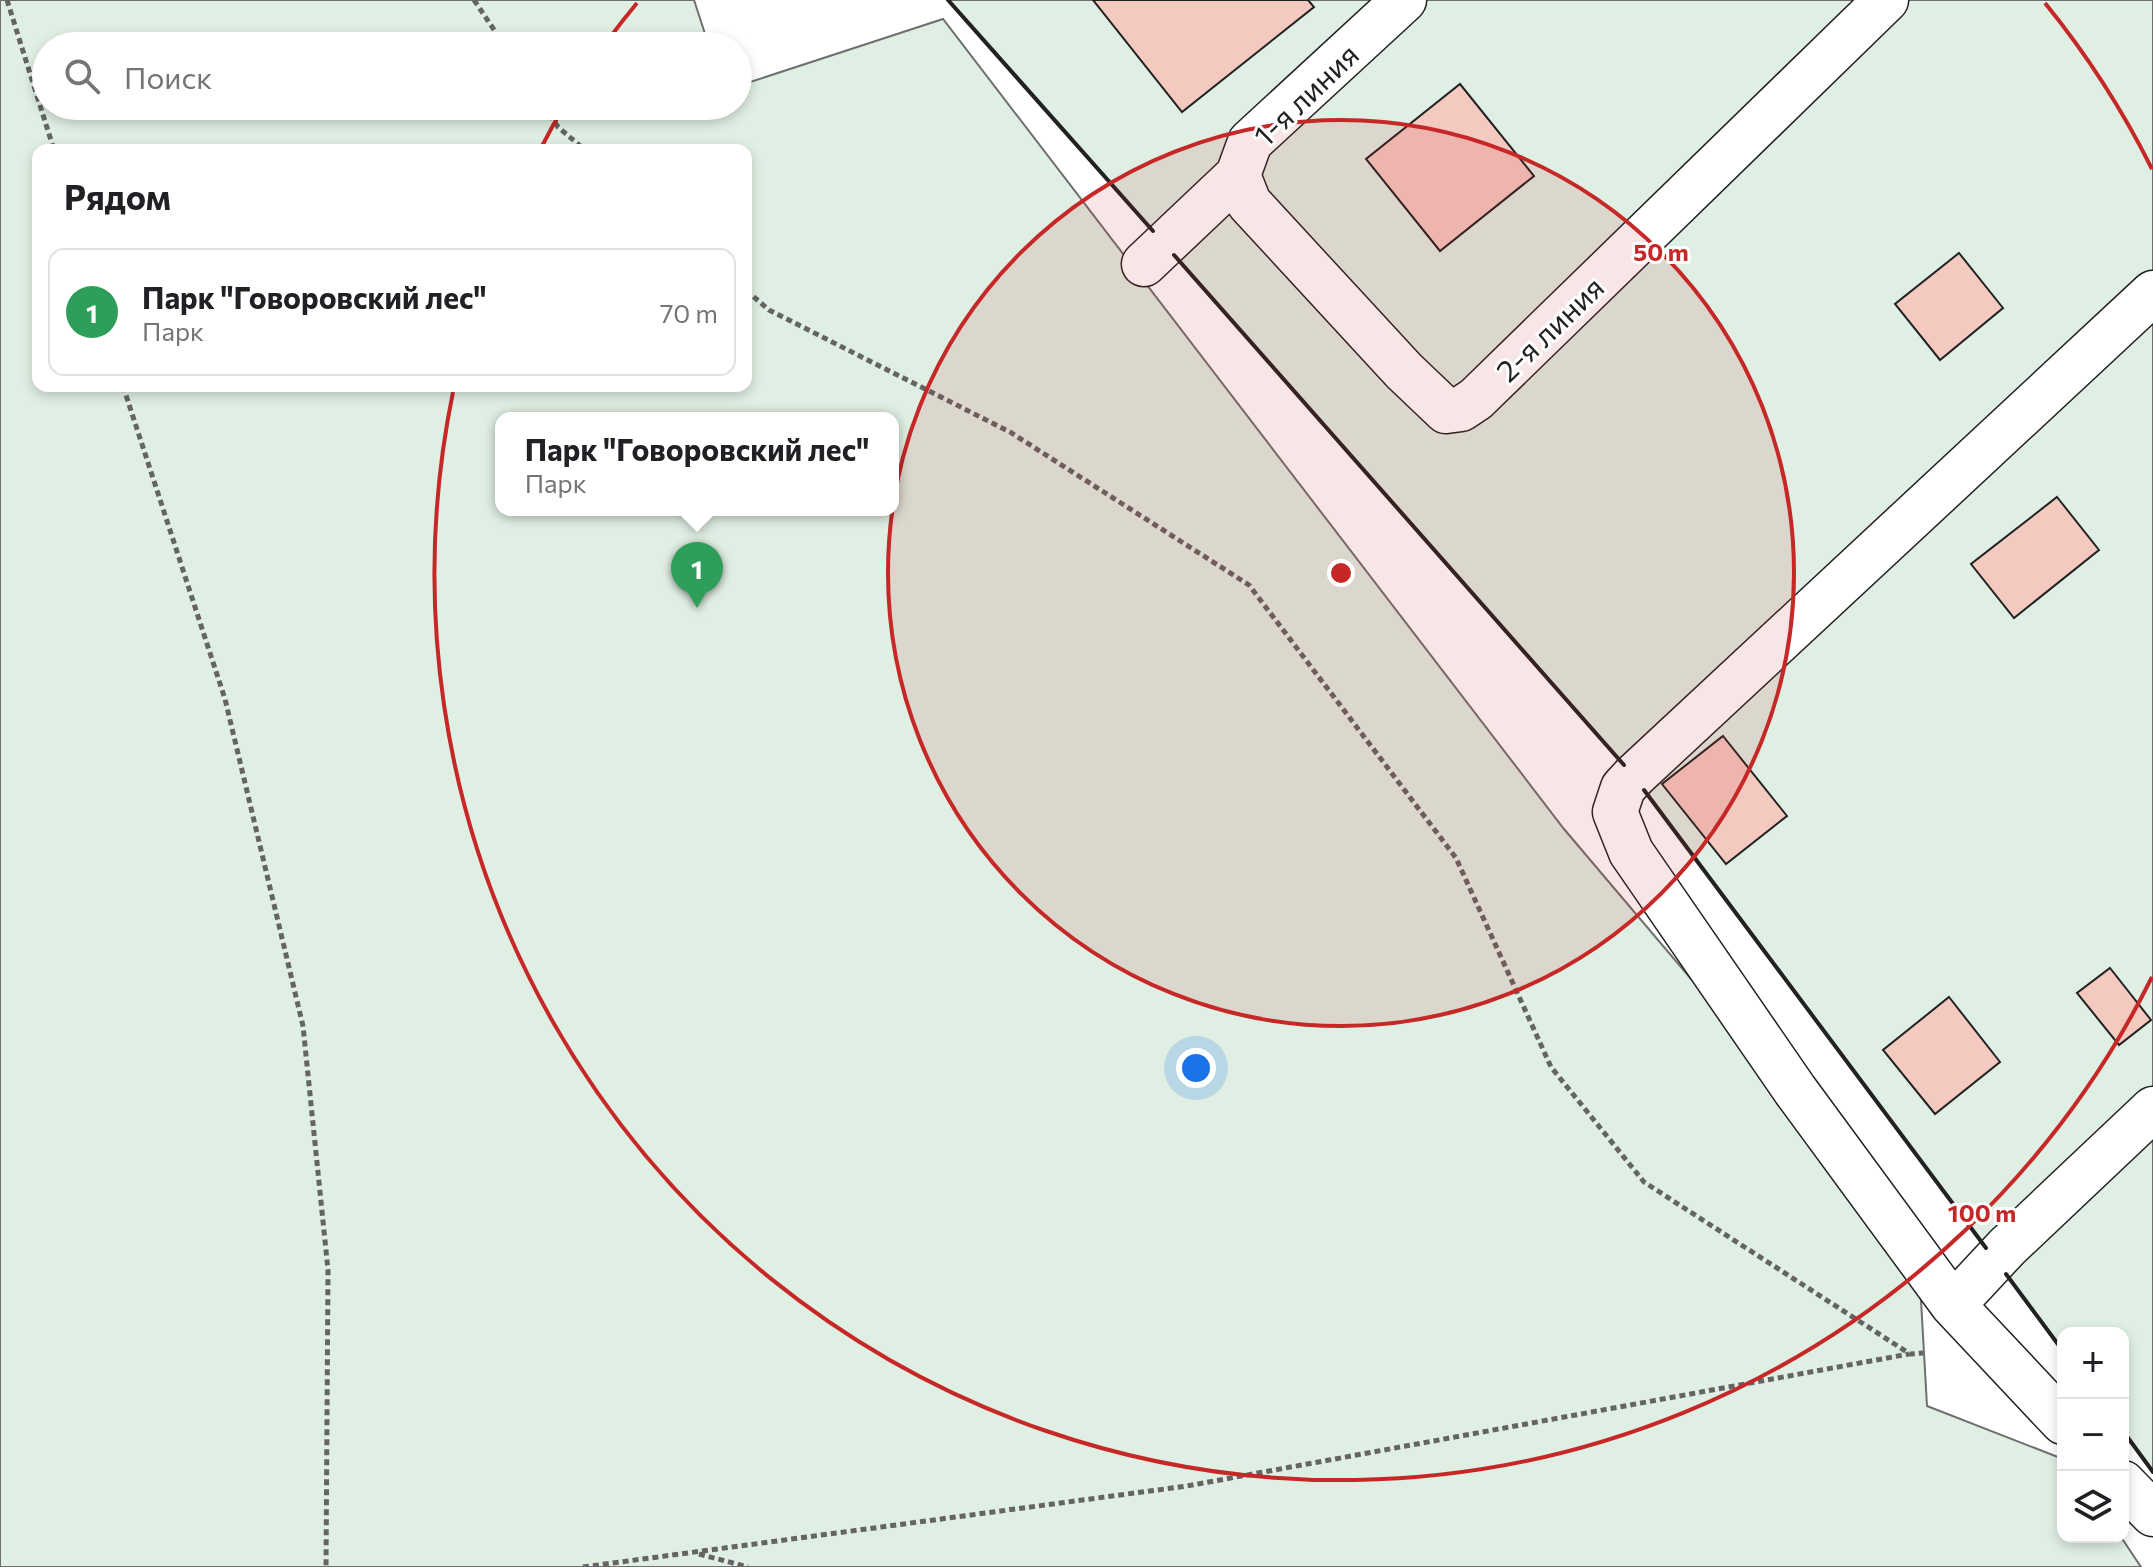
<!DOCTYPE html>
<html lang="ru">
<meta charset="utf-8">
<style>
body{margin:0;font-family:Commissioner,sans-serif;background:#f6f6f6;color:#202124}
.controls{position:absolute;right:24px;bottom:24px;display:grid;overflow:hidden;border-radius:16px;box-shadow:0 4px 12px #0003}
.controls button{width:72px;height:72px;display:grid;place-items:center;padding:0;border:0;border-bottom:2px solid #e0e0e0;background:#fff;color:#202124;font:40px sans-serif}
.you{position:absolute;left:1196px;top:1068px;width:28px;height:28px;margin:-20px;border:6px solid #fff;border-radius:50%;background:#1a73e8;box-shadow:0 0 0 12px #1a73e833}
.badge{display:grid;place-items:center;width:52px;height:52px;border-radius:50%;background:#1a73e8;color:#fff;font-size:26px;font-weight:700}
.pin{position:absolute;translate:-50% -66px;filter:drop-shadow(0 2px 4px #0008)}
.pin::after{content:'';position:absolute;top:42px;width:28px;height:24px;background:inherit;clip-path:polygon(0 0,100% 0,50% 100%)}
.popup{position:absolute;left:495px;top:412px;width:404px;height:104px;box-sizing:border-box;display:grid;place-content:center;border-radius:16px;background:#fff;filter:drop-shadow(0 2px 6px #0005);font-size:26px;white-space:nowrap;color:#757577}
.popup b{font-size:30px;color:#202124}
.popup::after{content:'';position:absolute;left:50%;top:100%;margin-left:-16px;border:16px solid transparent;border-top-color:#fff}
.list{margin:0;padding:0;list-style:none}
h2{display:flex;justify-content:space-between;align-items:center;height:104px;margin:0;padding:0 32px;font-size:34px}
h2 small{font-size:26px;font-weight:400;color:#757577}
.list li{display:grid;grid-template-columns:52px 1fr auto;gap:24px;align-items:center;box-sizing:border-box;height:128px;margin:0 16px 16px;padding:0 16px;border:2px solid #e0e0e0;border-radius:16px}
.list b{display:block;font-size:30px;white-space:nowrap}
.list p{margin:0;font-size:26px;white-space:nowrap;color:#757577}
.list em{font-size:26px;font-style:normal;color:#757577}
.icon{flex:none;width:44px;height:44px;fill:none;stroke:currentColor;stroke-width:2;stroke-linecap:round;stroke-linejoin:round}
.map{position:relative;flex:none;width:2153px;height:1567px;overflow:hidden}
.search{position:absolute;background:#fff;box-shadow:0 4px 12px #0003;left:32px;top:32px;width:720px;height:88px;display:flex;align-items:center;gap:20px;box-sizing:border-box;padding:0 28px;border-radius:44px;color:#757577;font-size:30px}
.panel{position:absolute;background:#fff;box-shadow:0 4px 12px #0003;left:32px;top:144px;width:720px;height:248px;border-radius:16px}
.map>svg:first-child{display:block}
.green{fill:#e0efe3;stroke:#6f6f6f;stroke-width:2;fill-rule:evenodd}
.building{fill:#f3c9c0;stroke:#222;stroke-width:2}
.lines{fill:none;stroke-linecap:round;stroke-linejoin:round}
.minor-casing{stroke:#222;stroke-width:47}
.path{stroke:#646464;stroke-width:5;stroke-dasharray:6 4;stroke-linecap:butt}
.minor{stroke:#fff;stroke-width:44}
.wall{stroke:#222;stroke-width:4}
.ring{fill:none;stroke:#c62828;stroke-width:4}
.labels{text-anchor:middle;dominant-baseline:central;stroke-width:6;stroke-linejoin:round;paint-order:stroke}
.street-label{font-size:30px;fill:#222;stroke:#fff}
.centre{fill:#c62828;stroke:#fff;stroke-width:4}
.ring-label{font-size:24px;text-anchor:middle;font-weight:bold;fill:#c62828;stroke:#fff;stroke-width:6;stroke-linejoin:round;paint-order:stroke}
</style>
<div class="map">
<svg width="2153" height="1567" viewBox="0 0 2153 1567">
<rect width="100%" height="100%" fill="#fff"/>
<path class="green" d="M0 0H694L709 46H46V106H738V86L943 19 1564 829 1918 1247 1927 1406 2063 1459V1537H2121L2141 1567H0ZM38 150H746V386H38ZM501 418H893V510H501Z
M948 0H2153V1472L2123 1431V1333H2063V1351L1634 776Z"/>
<path class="building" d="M1093 0H1308L1314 7 1182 112Z
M1460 84 1534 176 1440 251 1366 159Z
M1959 253 2003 308 1940 360 1895 304Z
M2057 497 2099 550 2014 618 1971 564Z
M1723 736 1787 816 1726 864 1662 784Z
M2110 968 2151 1020 2119 1045 2077 993Z
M1949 997 2000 1062 1935 1114 1883 1050Z"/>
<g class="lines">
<defs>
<path id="minor" d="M1404 0 1250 142 1238 175 1249 203 1404 371 1446 411 1461 409 1476 399 1886 0
M1144 264 1238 175
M1953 1305 2007 1247 2153 1109
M2063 1422 1953 1305 1795 1090 1631 852 1615 812 1623 788 1634 776 2153 293
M2123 1483 2153 1514"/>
</defs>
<use href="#minor" class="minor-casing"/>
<path class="path" d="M7 0 54 150
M474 0 505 46
M544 106 558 127 585 150
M746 290 769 310 1010 432 1249 585 1456 858 1551 1067 1644 1182 1910 1354 1923 1353
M123 386 225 699 303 1026 328 1270 326 1567
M699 1554 748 1567
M583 1567 1187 1486 1909 1354"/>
<use href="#minor" class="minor"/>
<path class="wall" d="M948 0 1153 231
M1174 255 1624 765
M1644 790 1986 1248
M2006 1274 2063 1351
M2123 1431 2153 1472"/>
</g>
<circle cx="1341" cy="573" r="453" fill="#c62828" fill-opacity=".12"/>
<g class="ring">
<circle cx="1341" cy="573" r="453"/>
<path d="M2152 977A906 906 0 0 1 453 392M541 148A906 906 0 0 1 564 106M608 40A906 906 0 0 1 637 3M2045 3A906 906 0 0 1 2152 169"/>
</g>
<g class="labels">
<g class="street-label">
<text transform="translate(1305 94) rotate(-44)">1-я линия</text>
<text transform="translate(1549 328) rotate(-44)">2-я линия</text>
</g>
</g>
<circle cx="1341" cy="573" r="12" class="centre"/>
<g class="ring-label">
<text x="1661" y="261">50 m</text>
<text x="1982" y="1222">100 m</text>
</g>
</svg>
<div class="controls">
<button>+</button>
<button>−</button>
<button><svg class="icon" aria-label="layers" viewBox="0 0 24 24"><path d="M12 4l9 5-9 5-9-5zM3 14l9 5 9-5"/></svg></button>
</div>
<div class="you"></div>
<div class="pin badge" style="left:697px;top:608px;background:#2e9e5b">1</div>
<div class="popup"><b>Парк &quot;Говоровский лес&quot;</b>Парк</div>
<div class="search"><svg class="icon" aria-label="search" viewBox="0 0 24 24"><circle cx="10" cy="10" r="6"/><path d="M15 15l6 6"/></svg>Поиск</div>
<section class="panel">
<h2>Рядом<small></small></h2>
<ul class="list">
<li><span class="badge" style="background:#2e9e5b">1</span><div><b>Парк &quot;Говоровский лес&quot;</b><p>Парк</p></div><em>70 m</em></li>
</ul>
</section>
</div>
